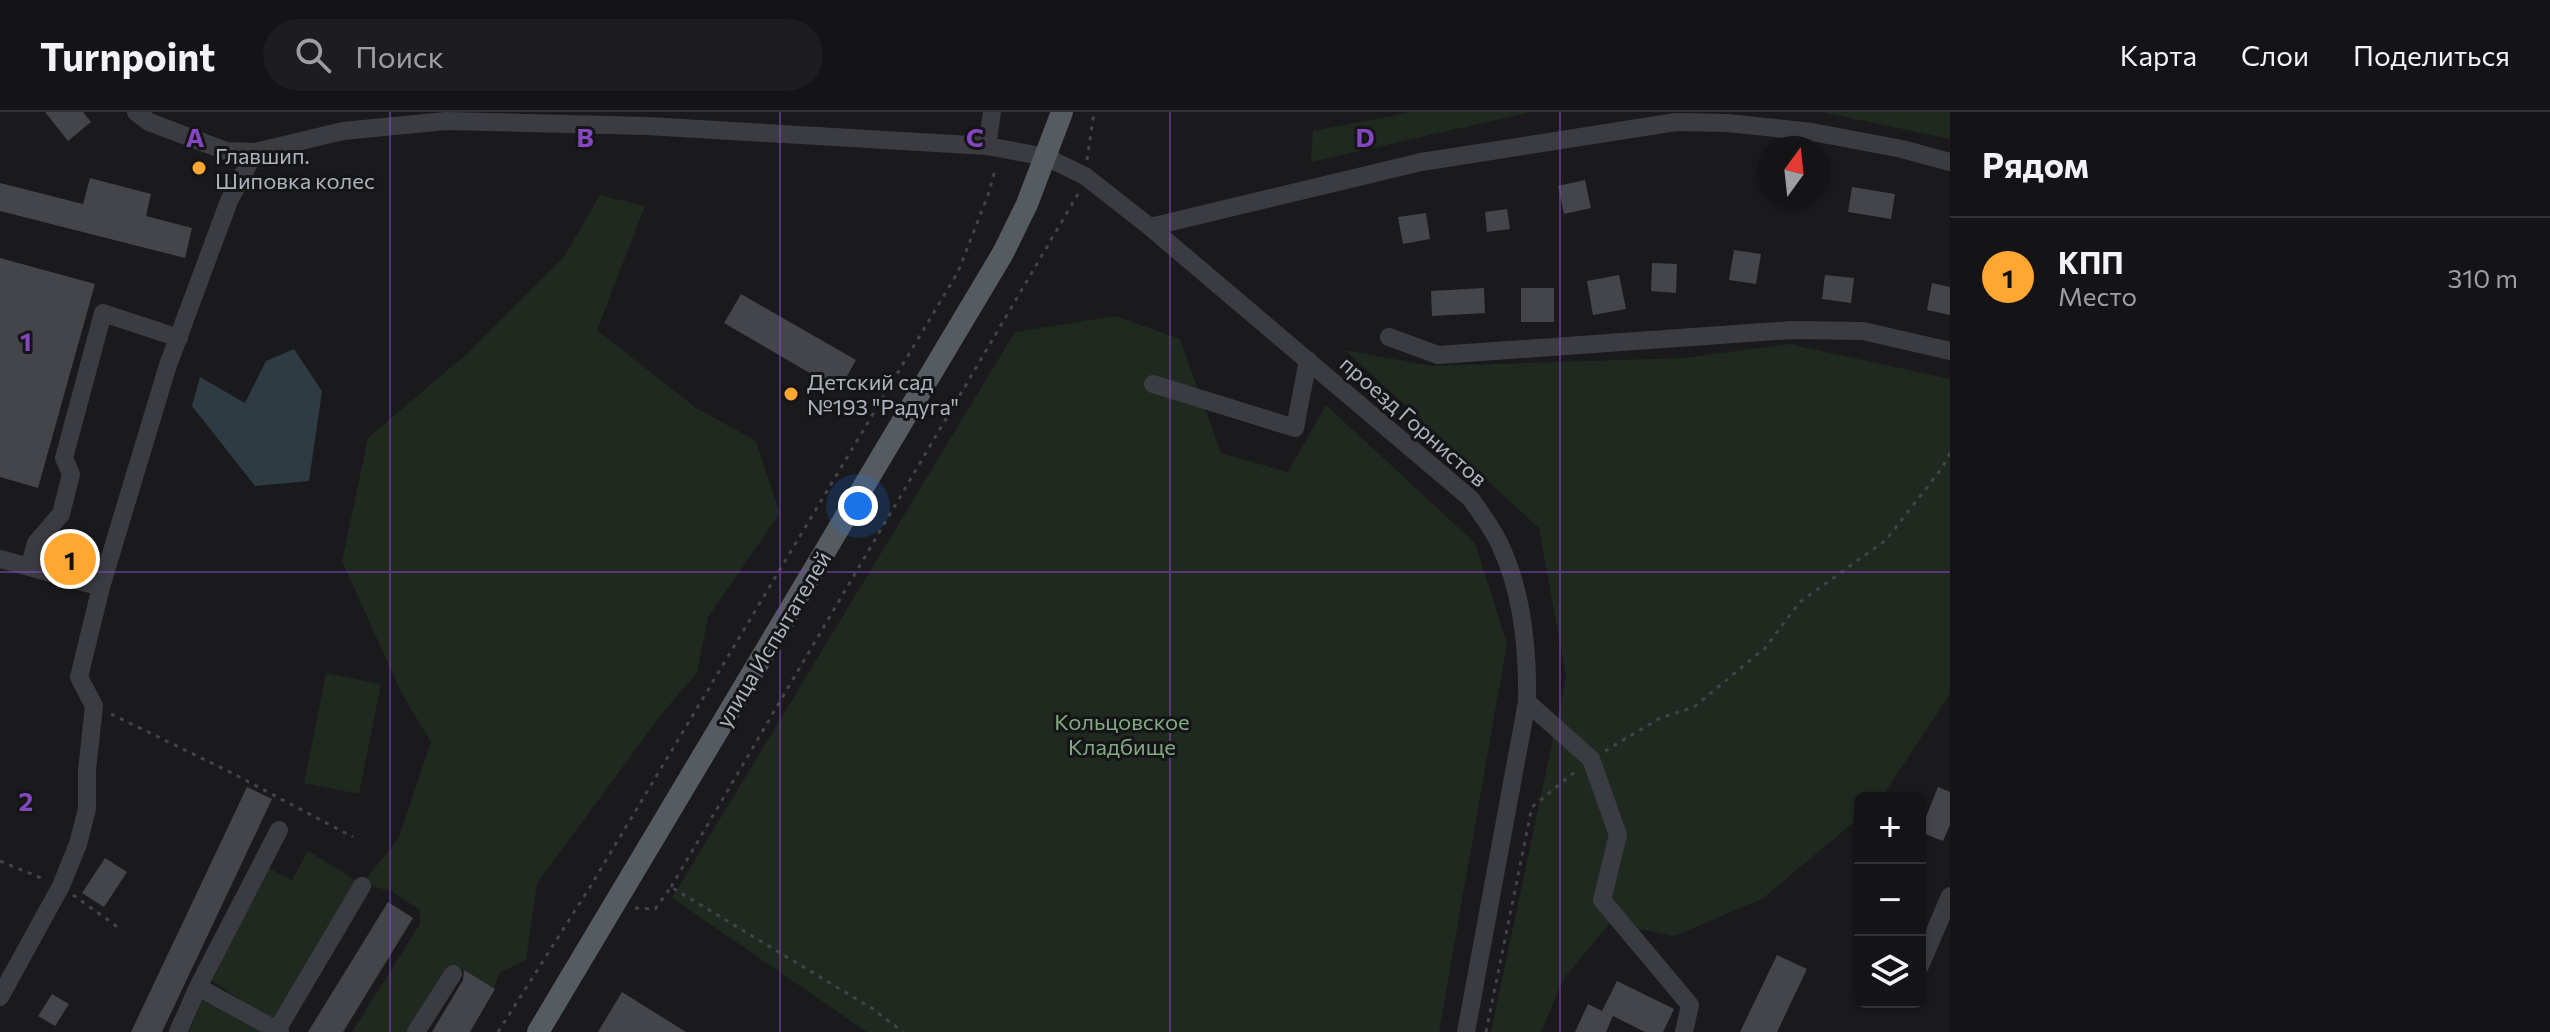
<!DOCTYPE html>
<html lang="ru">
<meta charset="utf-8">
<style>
body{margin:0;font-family:Commissioner,sans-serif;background:#1d1d1f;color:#f1f3f6}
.controls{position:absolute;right:24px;bottom:24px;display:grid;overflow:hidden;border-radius:12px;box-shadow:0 2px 6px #0004}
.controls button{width:72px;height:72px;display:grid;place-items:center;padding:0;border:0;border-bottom:2px solid #333335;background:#141416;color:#f1f3f6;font:40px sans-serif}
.compass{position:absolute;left:1758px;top:24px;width:72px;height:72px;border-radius:50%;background:#141416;box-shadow:0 2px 6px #0004;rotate:15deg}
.you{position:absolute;left:858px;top:394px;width:28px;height:28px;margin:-20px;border:6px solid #fff;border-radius:50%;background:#1a73e8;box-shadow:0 0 0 12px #1a73e833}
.badge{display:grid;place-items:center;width:52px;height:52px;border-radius:50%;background:#ffa730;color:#111;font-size:26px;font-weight:700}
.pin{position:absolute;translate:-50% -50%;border:4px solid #fff;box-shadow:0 2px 8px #0006}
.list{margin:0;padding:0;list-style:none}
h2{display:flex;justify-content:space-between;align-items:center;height:104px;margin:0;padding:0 32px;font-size:34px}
h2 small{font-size:26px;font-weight:400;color:#9d9ea1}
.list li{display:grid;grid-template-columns:52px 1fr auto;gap:24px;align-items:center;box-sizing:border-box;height:120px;padding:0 32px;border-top:2px solid #333335}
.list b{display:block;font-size:30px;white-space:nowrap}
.list p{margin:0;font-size:26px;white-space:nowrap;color:#9d9ea1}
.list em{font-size:26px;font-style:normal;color:#9d9ea1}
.icon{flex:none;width:44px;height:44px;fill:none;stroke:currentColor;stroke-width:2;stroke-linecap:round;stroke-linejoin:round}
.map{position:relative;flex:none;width:1950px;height:920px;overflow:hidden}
header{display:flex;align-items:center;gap:48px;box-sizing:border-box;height:112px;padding:0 40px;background:#141416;border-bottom:2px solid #333335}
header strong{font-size:38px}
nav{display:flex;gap:44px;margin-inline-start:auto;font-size:28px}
.search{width:560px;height:72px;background:#1d1d1f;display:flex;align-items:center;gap:20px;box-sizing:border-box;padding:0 28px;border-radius:44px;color:#9d9ea1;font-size:30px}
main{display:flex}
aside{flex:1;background:#141416}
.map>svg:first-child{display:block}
.green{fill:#1f2920}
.water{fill:#2e3b43}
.building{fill:#44454a}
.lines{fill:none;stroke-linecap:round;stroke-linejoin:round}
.path{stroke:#414449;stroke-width:3;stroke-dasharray:4 6;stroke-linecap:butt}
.minor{stroke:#3b3c42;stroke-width:18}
.major{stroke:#565a61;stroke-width:22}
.grid{fill:none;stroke:#8547bf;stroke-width:2;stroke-opacity:0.55}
.poi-dot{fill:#ffa730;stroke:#151518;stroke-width:3}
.labels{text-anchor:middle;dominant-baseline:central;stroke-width:6;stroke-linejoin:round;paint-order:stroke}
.poi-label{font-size:22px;fill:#acb3bd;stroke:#151518;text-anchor:start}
.street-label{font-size:22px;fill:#acb3bd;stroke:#151518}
.park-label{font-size:22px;fill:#82aa81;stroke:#151518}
.grid-label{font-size:26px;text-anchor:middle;font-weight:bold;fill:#8547bf;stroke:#151518;stroke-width:6;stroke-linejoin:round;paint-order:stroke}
</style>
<header>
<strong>Turnpoint</strong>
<div class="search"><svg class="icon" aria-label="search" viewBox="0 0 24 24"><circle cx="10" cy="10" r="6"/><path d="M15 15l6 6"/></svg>Поиск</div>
<nav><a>Карта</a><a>Слои</a><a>Поделиться</a></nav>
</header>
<main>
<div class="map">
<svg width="1950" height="920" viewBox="0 0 1950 920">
<rect width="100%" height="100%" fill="#1a1a1d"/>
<path class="green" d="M1412 0H1531L1311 50 1313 19Z
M1822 0H1950V27Z
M600 83 645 94 597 218 696 296 756 329 780 401 708 505 697 561 664 599 537 771 526 848 499 861 494 878 456 854 412 920H352L420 812V798L391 779 362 772 278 912 212 869 264 754 292 768 308 739 362 772 398 727 431 630 402 582 342 449 368 326 469 240 564 145Z
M1115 204 1180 227 1221 341 1288 360 1326 293 1475 431 1507 531 1439 920H867L672 786 1015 220Z
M1789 232 1950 267V582L1881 686H1860V705L1762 787 1674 824 1610 811 1564 866 1541 920H1491L1566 565 1539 416 1345 238 1431 254 1683 246Z
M326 561 381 572 359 682 304 671Z
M202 888 262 920H189Z"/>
<path class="water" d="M294 237 322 279 309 369 255 374 192 294 200 265 245 291 266 249Z"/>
<path class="building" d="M45 0H83L91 10 68 29Z
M90 66 151 82 146 104 192 116 185 146 0 99V71L83 92Z
M1585 68 1591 96 1564 102 1558 74Z
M1852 75 1895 82 1891 107 1848 100Z
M1507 97 1510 117 1487 120 1485 100Z
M1426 101 1430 127 1403 132 1398 105Z
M1734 138 1761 142 1756 172 1729 168Z
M0 146 95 172 38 376 0 365Z
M1652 151 1677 152 1676 181 1651 179Z
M1619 163 1626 197 1593 203 1587 169Z
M1825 163 1854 166 1851 191 1822 187Z
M1932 171 1950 175V203L1927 198Z
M1484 176 1485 201 1432 204 1431 179Z
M1521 176H1554V210H1521Z
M741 182 856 248 839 278 724 211Z
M247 675 272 687 162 920H131Z
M1938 675 1950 680V713L1943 729 1920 720Z
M105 746 127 760 104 795 82 781Z
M388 790 413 806 343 920H308Z
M1777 843 1807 857 1777 920H1740Z
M464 858 495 877 470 920H432L463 868Z
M1617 869 1674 897 1663 920H1645L1613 904 1606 920H1575L1588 892 1602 899Z
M622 880 686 920H598Z
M52 882 69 892 55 914 38 904Z"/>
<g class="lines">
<path class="path" d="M1087 48 1094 0
M111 602 228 659 353 725
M1605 639 1660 606 1694 595 1765 536 1800 490 1886 428 1942 356 1950 341
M0 749 46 768
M671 775 1078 82
M73 783 119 816
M635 796 655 797 671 775 873 897 903 920
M498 920 590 775 958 160 988 83 996 55
M1486 920 1532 695 1576 659"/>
<path class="minor" d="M136 0 149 10 226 39 255 40 343 19 446 9 647 14 987 34 1046 45 1085 64 1150 115 1471 387C1481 402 1494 418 1501 435 1523 483 1528 538 1527 590L1466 920
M987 34 992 0
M1150 115 1421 50 1676 10 1728 11 1812 20 1902 37 1950 50
M1389 225 1438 243 1792 218 1863 219 1950 239
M1153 272 1295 316 1308 248
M0 447 101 475
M29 455 36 431 61 402 71 362 64 346 103 201 179 226
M1527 590 1591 647 1618 723 1602 788 1690 893 1684 920
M279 718 198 875 280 920
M1920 854 1950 784
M0 885 61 774 78 732 87 697V658L94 594 79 565 101 475 168 253 229 89 255 40
M277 918 362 774
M178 920 198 875
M416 920 453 862"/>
<path class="major" d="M538 920 1003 141 1027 92 1062 0"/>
</g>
<path class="grid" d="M390 0V920M780 0V920M1170 0V920M1560 0V920M0 460H1950"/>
<g class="poi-dot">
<circle cx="199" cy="56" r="8"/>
<circle cx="791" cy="282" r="8"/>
</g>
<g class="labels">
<g class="poi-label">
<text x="215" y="43">Главшип.<tspan x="215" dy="25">Шиповка колес</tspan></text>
<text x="807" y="269">Детский сад<tspan x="807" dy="25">№193 "Радуга"</tspan></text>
</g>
<g class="street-label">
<text transform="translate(1414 309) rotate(41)">проезд Горнистов</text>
<text transform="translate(773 527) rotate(-59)">улица Испытателей</text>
</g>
<g class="park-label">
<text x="1122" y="609">Кольцовское<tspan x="1122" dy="25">Кладбище</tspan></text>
</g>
</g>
<g class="grid-label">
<text x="195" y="35">A</text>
<text x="585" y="35">B</text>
<text x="975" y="35">C</text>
<text x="1365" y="35">D</text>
<text x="26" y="239">1</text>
<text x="26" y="699">2</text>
</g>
</svg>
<div class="controls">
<button>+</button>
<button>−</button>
<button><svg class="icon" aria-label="layers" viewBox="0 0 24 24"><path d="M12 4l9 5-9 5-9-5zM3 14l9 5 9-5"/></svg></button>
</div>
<svg class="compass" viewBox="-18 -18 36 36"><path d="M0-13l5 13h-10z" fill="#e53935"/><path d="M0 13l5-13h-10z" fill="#9d9ea1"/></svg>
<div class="you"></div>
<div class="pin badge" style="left:70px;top:447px">1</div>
</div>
<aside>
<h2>Рядом<small></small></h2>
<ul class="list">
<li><span class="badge">1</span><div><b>КПП</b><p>Место</p></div><em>310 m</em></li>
</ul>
</aside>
</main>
